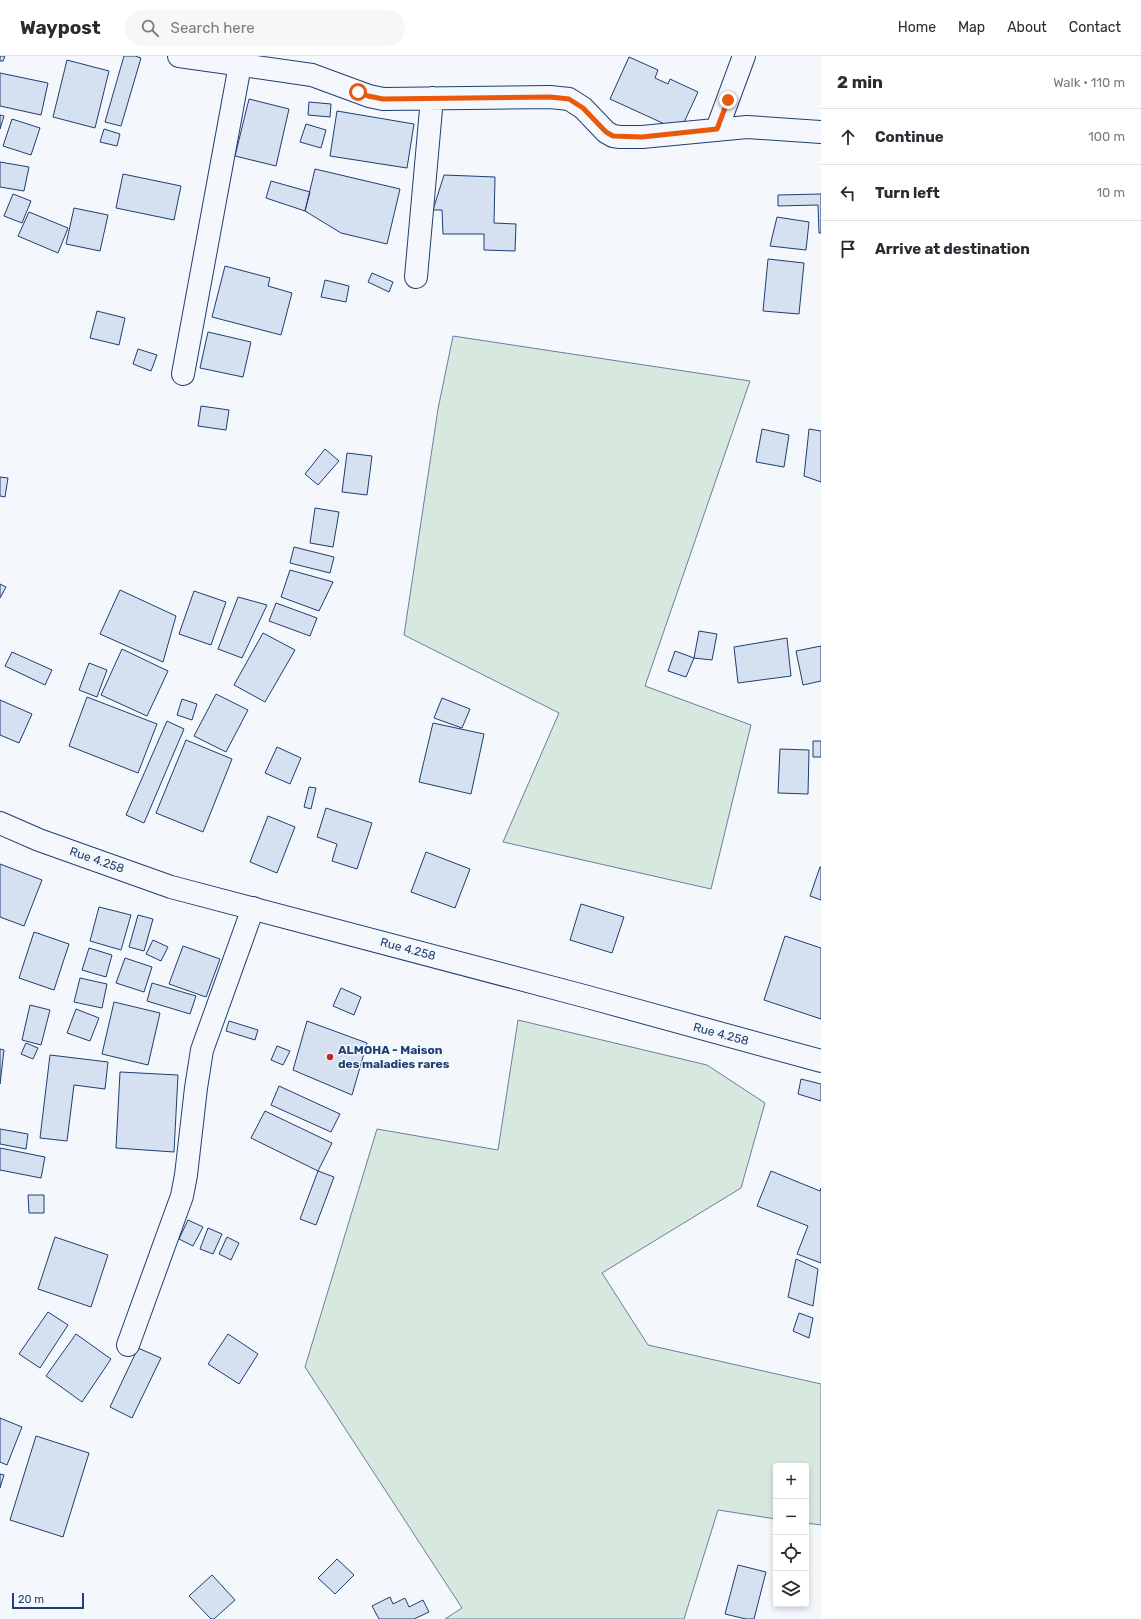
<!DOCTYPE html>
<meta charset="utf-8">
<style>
body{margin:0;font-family:Rubik,sans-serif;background:#f7f7f7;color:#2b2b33}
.controls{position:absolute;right:12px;bottom:12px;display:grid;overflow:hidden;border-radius:4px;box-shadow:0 2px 6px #0003}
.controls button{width:36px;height:36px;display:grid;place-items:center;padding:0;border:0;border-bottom:1px solid #e1e1e2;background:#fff;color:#2b2b33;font:20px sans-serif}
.scale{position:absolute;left:12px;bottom:10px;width:72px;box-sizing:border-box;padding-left:4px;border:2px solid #1d3f73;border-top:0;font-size:11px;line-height:14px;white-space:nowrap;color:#1d3f73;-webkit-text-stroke:3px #f4f7fb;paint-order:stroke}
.stop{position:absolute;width:12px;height:12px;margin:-9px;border:3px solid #ea580c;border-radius:50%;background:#fff}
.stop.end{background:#ea580c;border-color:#fff;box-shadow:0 1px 4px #0008}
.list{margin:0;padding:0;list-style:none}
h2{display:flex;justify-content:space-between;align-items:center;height:52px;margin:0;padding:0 16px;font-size:17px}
h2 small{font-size:13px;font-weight:400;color:#7c7c81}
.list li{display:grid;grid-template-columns:26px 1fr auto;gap:12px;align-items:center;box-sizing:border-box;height:56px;padding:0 16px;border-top:1px solid #e1e1e2}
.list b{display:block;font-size:15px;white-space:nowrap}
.list em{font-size:13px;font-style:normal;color:#7c7c81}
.icon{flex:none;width:22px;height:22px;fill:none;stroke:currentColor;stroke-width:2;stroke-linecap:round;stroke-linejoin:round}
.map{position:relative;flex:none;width:821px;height:1563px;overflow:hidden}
header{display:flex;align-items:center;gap:24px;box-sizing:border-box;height:56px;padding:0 20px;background:#fff;border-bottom:1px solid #e1e1e2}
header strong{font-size:19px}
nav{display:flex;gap:22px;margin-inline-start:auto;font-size:14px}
.search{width:280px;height:36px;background:#f7f7f7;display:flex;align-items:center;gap:10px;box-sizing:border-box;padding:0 14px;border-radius:22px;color:#7c7c81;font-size:15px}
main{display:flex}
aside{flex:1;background:#fff}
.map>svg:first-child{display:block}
.green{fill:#d7e8df;stroke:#687fa3}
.building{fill:#d5e0f0;stroke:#1d3f73}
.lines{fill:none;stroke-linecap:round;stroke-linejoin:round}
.minor-casing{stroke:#1d3f73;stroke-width:24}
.highway-casing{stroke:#1d3f73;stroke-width:24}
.minor{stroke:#f4f7fb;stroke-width:22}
.highway{stroke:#f4f7fb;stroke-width:22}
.route{stroke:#ea580c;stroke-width:5}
.poi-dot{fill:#c62828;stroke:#f4f7fb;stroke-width:1.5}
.labels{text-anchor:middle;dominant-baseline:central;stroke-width:3;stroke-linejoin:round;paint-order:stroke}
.street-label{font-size:12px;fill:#1d3f73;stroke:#f4f7fb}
.poi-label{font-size:12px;font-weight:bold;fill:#1d3f73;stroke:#f4f7fb;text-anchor:start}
</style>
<header>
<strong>Waypost</strong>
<div class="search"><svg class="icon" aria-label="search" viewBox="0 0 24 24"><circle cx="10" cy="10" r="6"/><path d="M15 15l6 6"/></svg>Search here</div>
<nav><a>Home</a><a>Map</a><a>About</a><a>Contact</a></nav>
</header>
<main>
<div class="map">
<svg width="821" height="1563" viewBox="0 0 821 1563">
<rect width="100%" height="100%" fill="#f4f7fb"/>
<path class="green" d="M453 280 750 325 645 630 751 669 711 833 503 786 559 657 404 579 438 353Z
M518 964 707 1009 765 1047 741 1132 602 1217 648 1289 821 1328V1469L806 1467V1410H776V1463L718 1454 684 1563H445L462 1552 305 1311 377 1073 498 1094Z"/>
<path class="building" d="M0 0H5L3 5H0Z
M124 0H135L141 2 121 70 105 66Z
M629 1 658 14 655 22 668 28 670 23 698 36 680 75 610 43Z
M67 4 109 15 95 72 53 61Z
M0 17 48 27 41 59 0 50Z
M249 43 289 53 276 110 235 100Z
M309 46 331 48 330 61 308 59Z
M337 55 414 68 407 112 330 100Z
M0 59 4 60 0 73Z
M12 63 40 72 31 99 3 90Z
M306 68 326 74 321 92 300 86Z
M104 73 120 78 117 90 100 86Z
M0 106 29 111 24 135 0 131Z
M315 113 400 133 387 188 341 177 305 155Z
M123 118 181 130 174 164 116 152Z
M444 119 495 121 494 167 516 168 515 195 484 194V178H443L442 154H433Z
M271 125 310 136 305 155 266 142Z
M13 138 31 145 22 167 4 160Z
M821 138V177H819L818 149 778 150V139Z
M74 152 108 159 100 195 66 188Z
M29 156 68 172 58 197 18 180Z
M777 161 809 166 806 194 770 190Z
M768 203 804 207 799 258 763 255Z
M225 210 270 222 268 230 292 237 281 279 212 261Z
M372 217 393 226 389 236 368 226Z
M325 224 349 230 346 246 321 241Z
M97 255 125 262 119 289 90 282Z
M208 276 251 286 243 321 200 312Z
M138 293 157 299 151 315 133 308Z
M201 350 229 354 226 374 198 370Z
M762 373 789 379 784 411 756 406Z
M809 373 821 375V426L804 420Z
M325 393 339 405 318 429 305 418Z
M347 397 372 400 367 439 342 436Z
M0 421 8 422 5 441 0 440Z
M315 452 339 456 333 491 310 487Z
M294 491 334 501 330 517 290 507Z
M290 514 333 526 319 555 281 541Z
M0 528 6 531 0 542Z
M120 534 176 560 163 606 100 578Z
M194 535 226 546 211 589 179 578Z
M238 541 267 549 242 602 218 593Z
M276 547 317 562 310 580 269 565Z
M699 575 717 578 712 604 694 602Z
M263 577 295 594 265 646 234 629Z
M787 582 791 620 738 627 734 591Z
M821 590V625L803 629 796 595Z
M122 593 168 615 147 660 101 639Z
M675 595 694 602 686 621 668 615Z
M12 596 52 614 45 629 5 610Z
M89 607 107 614 97 641 79 634Z
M216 638 248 654 226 696 194 680Z
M87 641 157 668 138 717 69 690Z
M442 642 470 653 462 672 434 662Z
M182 643 197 648 192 664 177 659Z
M0 644 32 658 19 687 0 679Z
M167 665 184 673 144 767 126 759Z
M433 667 484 678 471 738 419 726Z
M186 684 232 703 203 776 156 757Z
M813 685H821V701H813Z
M277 691 301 702 290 728 265 717Z
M780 693 809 694 808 738 778 737Z
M309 731 316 732 311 753 304 751Z
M326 752 372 767 357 813 332 805 337 788 317 781Z
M268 760 295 771 277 817 250 806Z
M426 796 470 813 455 852 411 836Z
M0 808 42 824 24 870 0 861Z
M820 811H821V844L810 840Z
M581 848 624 861 612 897 570 884Z
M99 851 131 859 121 894 90 885Z
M138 859 153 863 144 895 129 891Z
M34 876 69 888 54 934 19 922Z
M785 880 821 892V963L764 944Z
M153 884 168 891 161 905 146 898Z
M183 890 220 903 206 941 169 928Z
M89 892 112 899 106 921 82 914Z
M125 902 152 911 144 936 116 927Z
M80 922 107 928 102 952 74 946Z
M152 927 196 940 190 958 147 945Z
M341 932 361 941 354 959 333 950Z
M114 946 160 957 148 1009 102 998Z
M30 949 50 954 41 989 22 984Z
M76 953 99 962 90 985 67 977Z
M229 965 258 974 255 984 226 975Z
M307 965 367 987 352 1039 293 1014Z
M26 987 38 992 33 1003 21 998Z
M277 990 290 995 283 1009 271 1004Z
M0 993 4 994 0 1028Z
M50 999 108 1006 105 1033 74 1029 67 1085 40 1082Z
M120 1016 178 1019 174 1096 116 1092Z
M801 1023 821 1028V1045L798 1038Z
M279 1030 340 1058 331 1076 271 1049Z
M265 1055 332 1087 318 1115 251 1082Z
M0 1073 28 1078 26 1093 0 1088Z
M0 1092 45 1101 41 1122 0 1114Z
M318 1115 334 1121 316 1169 300 1163Z
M771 1115 820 1135 821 1132V1207L797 1198 808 1170 757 1150Z
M28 1139H44V1157H29Z
M188 1164 203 1171 193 1190 179 1183Z
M208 1172 222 1178 213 1198 200 1193Z
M55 1181 108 1199 91 1251 38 1233Z
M227 1181 239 1187 231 1204 219 1198Z
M796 1203 818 1213 813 1250 788 1241Z
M48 1256 68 1269 40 1312 19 1298Z
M799 1257 813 1262 809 1282 793 1275Z
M76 1278 111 1303 82 1346 46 1320Z
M228 1278 258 1298 239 1328 208 1308Z
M138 1292 161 1302 132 1362 110 1351Z
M0 1362 22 1371 7 1409 0 1406Z
M36 1380 89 1397 63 1481 10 1464Z
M0 1418 4 1419 0 1432Z
M337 1503 354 1519 335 1538 318 1522Z
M738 1509 766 1516 754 1563H746L725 1558Z
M212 1519 235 1544 214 1563H211L189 1540Z
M390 1541 393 1548 405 1542 409 1551 423 1544 429 1556 414 1563H379L372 1550Z"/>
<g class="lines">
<defs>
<path id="minor" d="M179 0 312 19 369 40 383 43 550 41 569 43 583 52 606 76 613 80 620 81H642L747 71 821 76
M717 73 744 0
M416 221 432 42
M183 318 240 9
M128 1289 182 1140 186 1119 196 1032 202 994 253 852"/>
<path id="highway" d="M0 767 39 784 171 831 584 940 821 1005"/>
</defs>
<use href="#minor" class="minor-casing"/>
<use href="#highway" class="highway-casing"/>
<use href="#minor" class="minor"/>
<use href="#highway" class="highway"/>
</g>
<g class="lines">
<path class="route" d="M358 36 368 40 383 43 550 41 569 43 583 52 606 76 613 80 642 81 717 73 728 44"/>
</g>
<circle class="poi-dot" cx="330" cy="1001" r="4"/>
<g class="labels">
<g class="street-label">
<text transform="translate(97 804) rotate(19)">Rue 4.258</text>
<text transform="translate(408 893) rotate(15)">Rue 4.258</text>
<text transform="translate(721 978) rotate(15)">Rue 4.258</text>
</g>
<g class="poi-label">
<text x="338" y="994">ALMOHA - Maison<tspan x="338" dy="14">des maladies rares</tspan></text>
</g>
</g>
</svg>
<div class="controls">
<button>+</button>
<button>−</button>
<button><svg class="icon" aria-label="locate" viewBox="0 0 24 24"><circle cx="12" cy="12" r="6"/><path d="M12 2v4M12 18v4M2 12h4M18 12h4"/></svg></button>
<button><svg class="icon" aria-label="layers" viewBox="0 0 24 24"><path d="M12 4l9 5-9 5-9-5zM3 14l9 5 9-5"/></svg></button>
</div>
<div class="scale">20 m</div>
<div class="stop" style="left:358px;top:36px"></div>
<div class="stop end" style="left:728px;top:44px"></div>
</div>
<aside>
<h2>2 min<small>Walk · 110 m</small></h2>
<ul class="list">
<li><svg class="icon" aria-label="ahead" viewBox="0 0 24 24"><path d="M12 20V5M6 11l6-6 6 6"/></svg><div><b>Continue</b></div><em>100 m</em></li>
<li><svg class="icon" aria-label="left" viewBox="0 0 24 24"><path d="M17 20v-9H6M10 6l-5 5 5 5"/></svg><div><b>Turn left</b></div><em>10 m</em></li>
<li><svg class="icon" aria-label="arrive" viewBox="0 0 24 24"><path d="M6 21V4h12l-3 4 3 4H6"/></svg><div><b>Arrive at destination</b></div></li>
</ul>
</aside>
</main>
